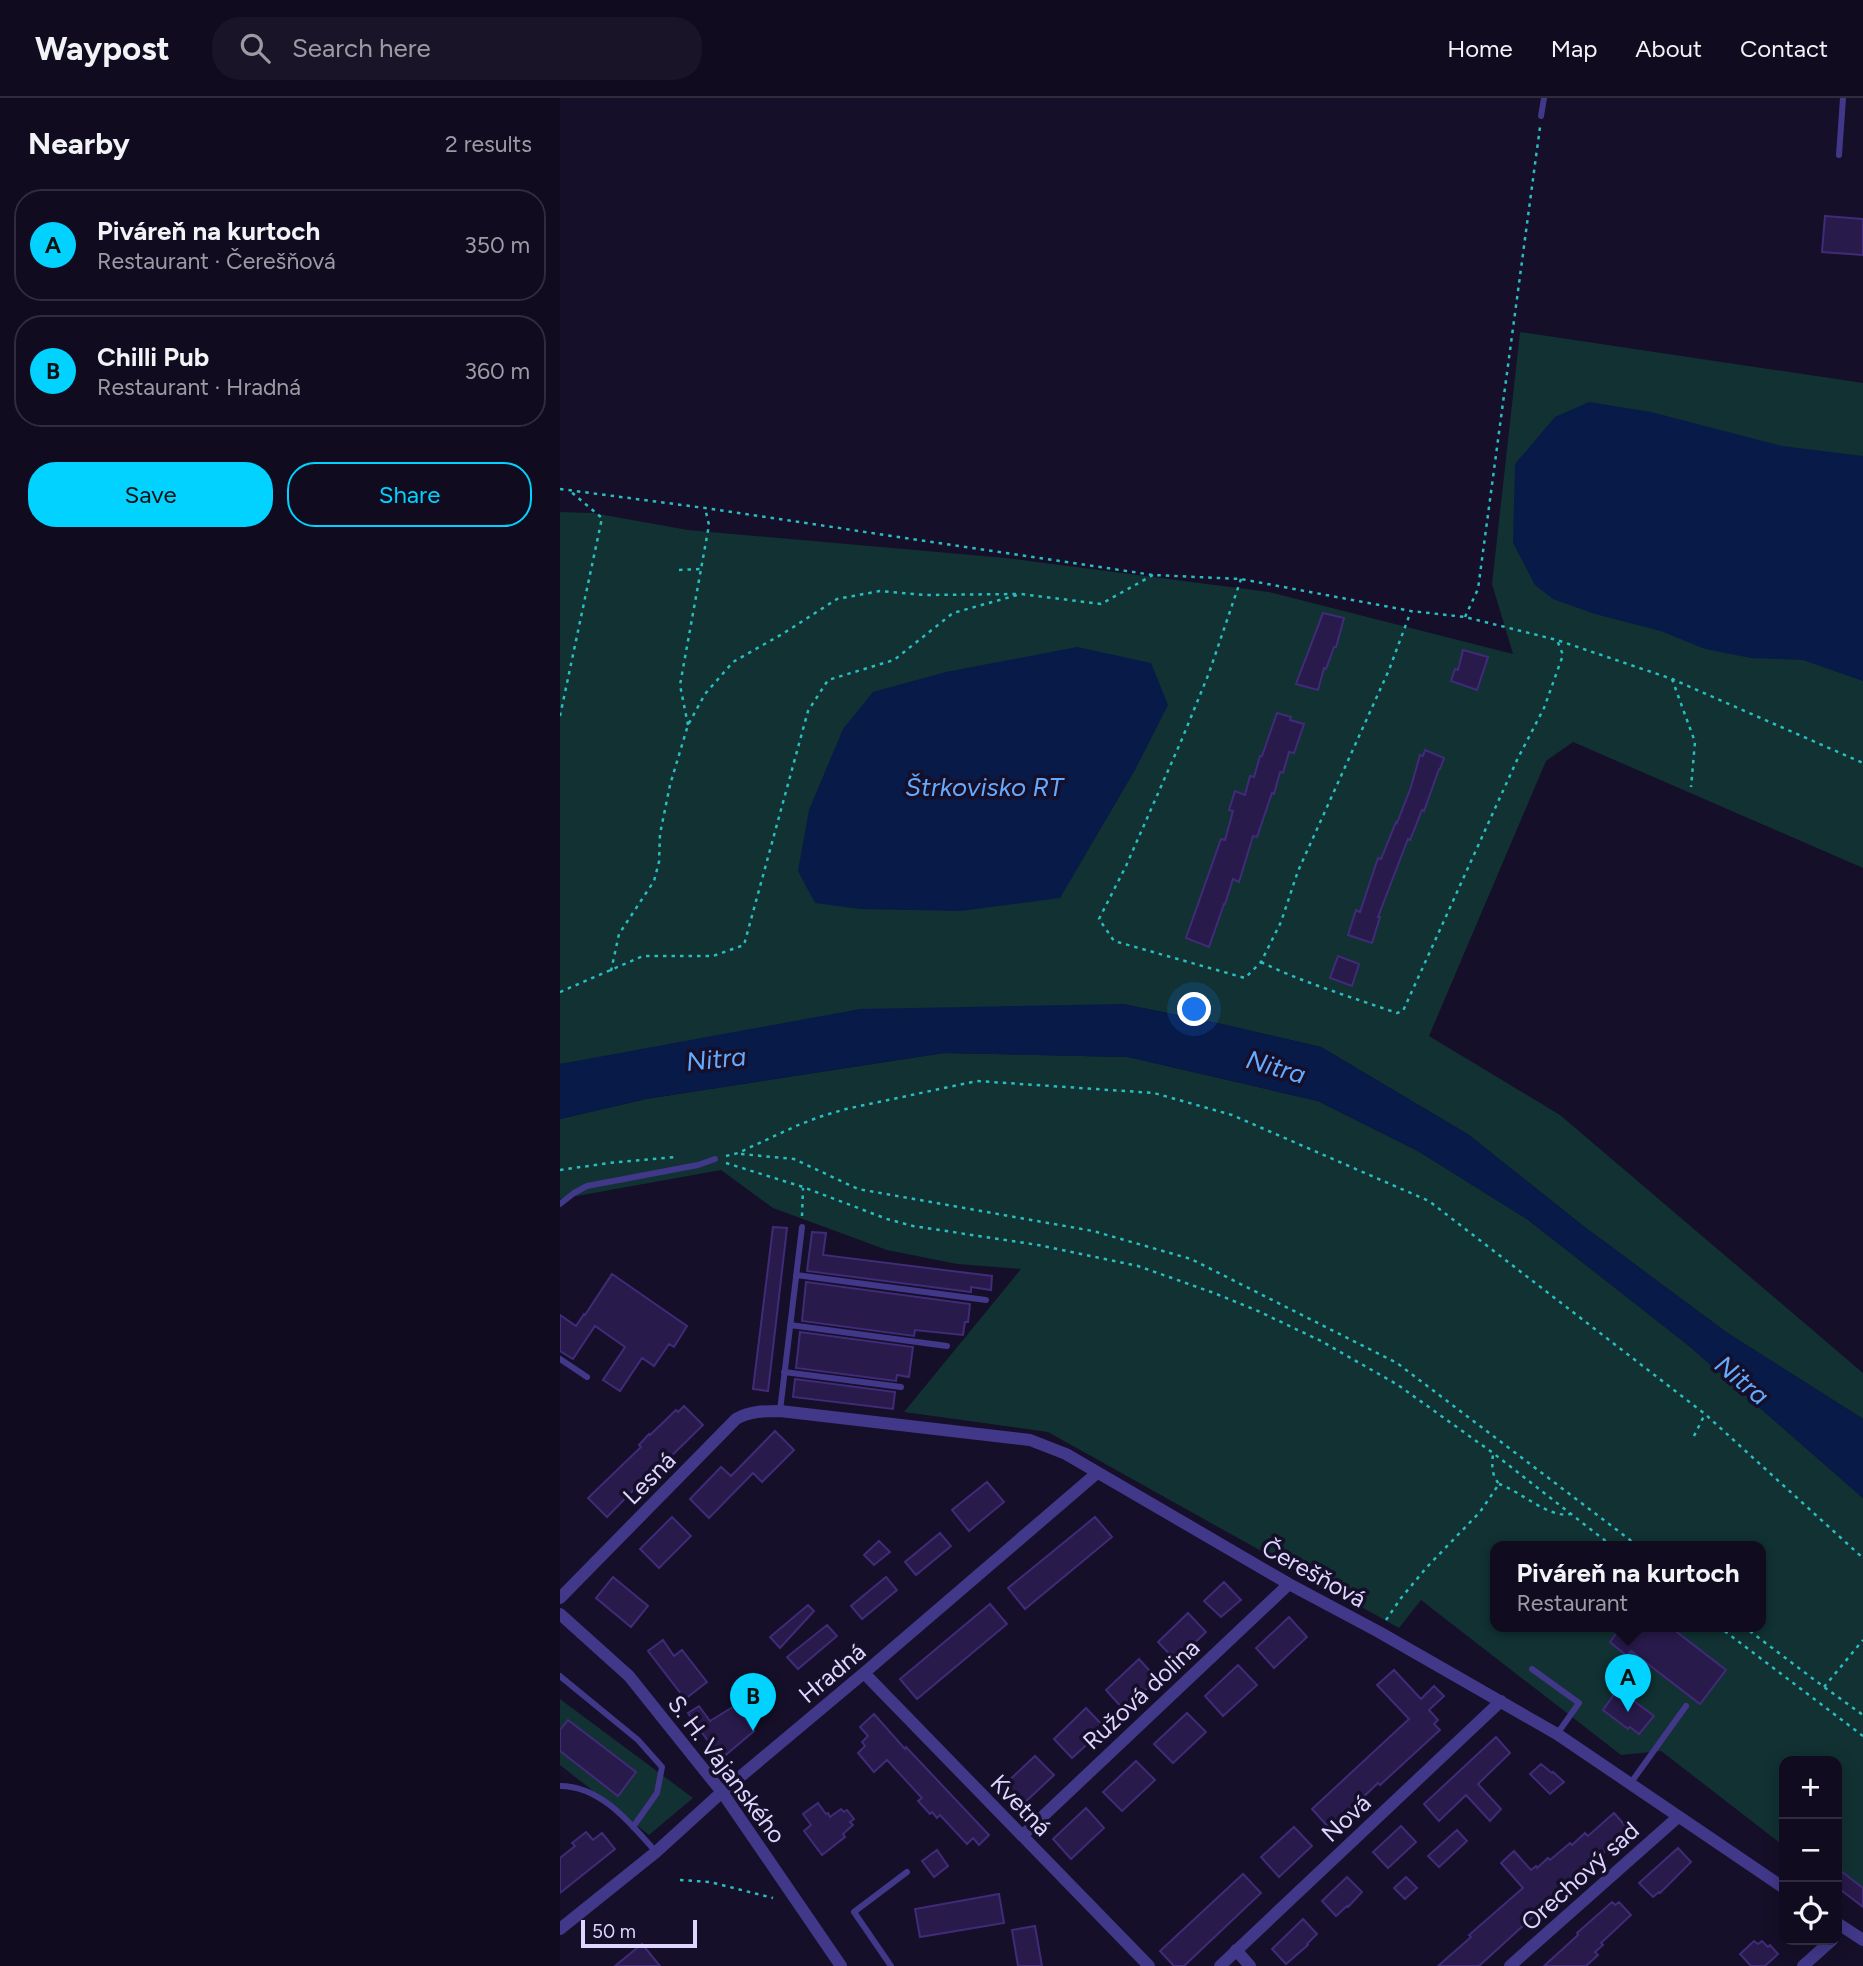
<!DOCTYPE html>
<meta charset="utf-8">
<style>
body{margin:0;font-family:Figtree,sans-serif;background:#191428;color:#f1f3f6}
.controls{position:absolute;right:21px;bottom:21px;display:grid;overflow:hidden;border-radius:14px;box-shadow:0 4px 18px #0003}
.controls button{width:63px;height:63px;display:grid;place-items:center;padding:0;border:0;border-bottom:2px solid #302b3d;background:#100b1f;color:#f1f3f6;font:35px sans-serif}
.scale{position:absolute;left:21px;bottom:18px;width:116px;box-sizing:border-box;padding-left:7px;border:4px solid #ded6ff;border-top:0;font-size:19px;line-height:24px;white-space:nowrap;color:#ded6ff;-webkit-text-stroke:5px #150f29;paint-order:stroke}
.you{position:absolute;left:635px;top:912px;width:24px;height:24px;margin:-18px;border:5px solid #fff;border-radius:50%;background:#1a73e8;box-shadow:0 0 0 10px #1a73e833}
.badge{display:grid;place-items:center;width:46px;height:46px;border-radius:50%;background:#02d2ff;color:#111;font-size:23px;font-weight:700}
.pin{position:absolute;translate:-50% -58px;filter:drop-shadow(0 2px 4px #0008)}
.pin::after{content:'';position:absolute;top:37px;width:24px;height:21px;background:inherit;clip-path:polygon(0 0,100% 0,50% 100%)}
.popup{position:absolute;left:930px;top:1443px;width:276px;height:91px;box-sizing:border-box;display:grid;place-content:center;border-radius:14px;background:#100b1f;filter:drop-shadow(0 2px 5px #0005);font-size:23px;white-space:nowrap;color:#9c9ba4}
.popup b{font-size:26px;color:#f1f3f6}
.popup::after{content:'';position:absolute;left:50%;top:100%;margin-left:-14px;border:14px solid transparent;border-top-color:#100b1f}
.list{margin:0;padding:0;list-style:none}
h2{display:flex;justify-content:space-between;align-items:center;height:91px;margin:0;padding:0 28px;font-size:30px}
h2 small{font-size:23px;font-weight:400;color:#9c9ba4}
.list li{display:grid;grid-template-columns:46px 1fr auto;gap:21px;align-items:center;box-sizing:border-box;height:112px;margin:0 14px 14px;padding:0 14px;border:2px solid #302b3d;border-radius:28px}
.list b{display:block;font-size:26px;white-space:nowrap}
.list p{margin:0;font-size:23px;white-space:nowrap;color:#9c9ba4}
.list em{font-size:23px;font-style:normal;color:#9c9ba4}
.actions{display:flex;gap:14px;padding:21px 28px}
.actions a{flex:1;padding:16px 0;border:2px solid #02d2ff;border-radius:28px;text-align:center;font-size:24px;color:#02d2ff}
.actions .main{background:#02d2ff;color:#111}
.icon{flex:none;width:38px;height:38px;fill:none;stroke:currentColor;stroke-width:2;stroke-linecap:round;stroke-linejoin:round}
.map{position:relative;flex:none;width:1303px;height:1868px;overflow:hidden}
header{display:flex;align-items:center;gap:42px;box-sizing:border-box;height:98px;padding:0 35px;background:#100b1f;border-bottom:2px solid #302b3d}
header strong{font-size:33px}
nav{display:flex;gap:38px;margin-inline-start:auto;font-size:24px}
.search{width:490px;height:63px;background:#191428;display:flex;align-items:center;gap:18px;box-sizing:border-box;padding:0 24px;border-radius:28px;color:#9c9ba4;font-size:26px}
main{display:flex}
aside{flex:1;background:#100b1f}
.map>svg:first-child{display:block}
.green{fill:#113133;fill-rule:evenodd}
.water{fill:#081a48}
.building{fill:#281a4b;stroke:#402b78;stroke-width:2}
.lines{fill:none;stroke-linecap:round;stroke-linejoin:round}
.path{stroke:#2abdbf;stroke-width:2.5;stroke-dasharray:3.5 5;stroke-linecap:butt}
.lane{stroke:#41388a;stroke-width:6}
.street{stroke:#41388a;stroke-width:12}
.labels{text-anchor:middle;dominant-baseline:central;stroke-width:7;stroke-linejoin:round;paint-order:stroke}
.street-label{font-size:24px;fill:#ded6ff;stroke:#150f29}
.water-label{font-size:26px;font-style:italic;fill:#64abff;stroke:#150f29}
</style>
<header>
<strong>Waypost</strong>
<div class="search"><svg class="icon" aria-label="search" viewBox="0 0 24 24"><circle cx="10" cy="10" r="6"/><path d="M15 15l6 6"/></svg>Search here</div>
<nav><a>Home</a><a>Map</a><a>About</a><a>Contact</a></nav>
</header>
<main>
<aside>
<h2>Nearby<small>2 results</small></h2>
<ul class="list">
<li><span class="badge">A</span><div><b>Piváreň na kurtoch</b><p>Restaurant · Čerešňová</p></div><em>350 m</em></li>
<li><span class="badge">B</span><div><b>Chilli Pub</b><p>Restaurant · Hradná</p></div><em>360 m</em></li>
</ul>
<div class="actions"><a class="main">Save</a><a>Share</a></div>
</aside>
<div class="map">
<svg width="1303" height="1868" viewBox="0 0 1303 1868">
<rect width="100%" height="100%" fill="#150f29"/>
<path class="green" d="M960 234 1303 285V770L1013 644 986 663 869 938 1000 1017 1303 1275V1321L1166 1234 1022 1127 909 1037 761 949 657 925 563 906 0 966V414L33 415 128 432 446 460 709 494 953 556 932 486Z
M384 955 568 959 758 1003 858 1053 967 1121 1128 1247 1303 1400V1809L1277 1789V1663H1224V1748L1101 1653 1061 1657 861 1502 839 1530 488 1334 344 1314 461 1171 397 1166 327 1152 213 1110 161 1072 0 1101V1021L86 1001ZM935 1448H1201V1528H935Z
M0 1601 133 1700 89 1737 0 1667Z"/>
<path class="water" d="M1029 304 1091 314 1222 348 1303 358V583L1243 562 1191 560 1145 551 1101 533 1035 516 993 501 975 487 953 445 955 366 995 319Z
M517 549 591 565 608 607 575 672 500 800 400 813 301 811 255 805 238 773 249 712 283 631 313 594 386 574Z
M563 906 657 925 761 949 909 1037 1022 1127 1166 1234 1303 1321V1400L1128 1247 967 1121 858 1053 758 1003 568 959 384 955 86 1001 0 1021V966L300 911Z"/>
<path class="building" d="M1265 118 1303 121V157L1262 154Z
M763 515 784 520 776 549H774L766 571 764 570 758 592 736 586Z
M903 552 928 559 917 592 891 583 895 571 898 572Z
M717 615 731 619 730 622 744 626 734 655 729 654 723 675 720 674 714 696 712 695 697 739 693 738 679 784 673 781 665 806H664L649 849 626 840 661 741 665 742 673 713 669 712 675 693 685 697 690 678 694 679 700 658H702Z
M865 652 884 660 880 671H879L864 713 862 712 850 742 848 741 818 819H820L812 845 788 837 796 812 800 814 818 760 821 761 836 724 837 725 851 689 860 657 863 658Z
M778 858 799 866 792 888 770 880Z
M213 1129 227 1130 208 1293 193 1291Z
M252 1134 266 1135 263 1157 432 1178 431 1192 411 1189V1194L247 1173Z
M52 1176 127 1228 114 1249 109 1246 94 1268 82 1260 60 1293 43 1282 65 1249 35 1228 13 1261 0 1253V1217L16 1228 24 1216 25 1217Z
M246 1184 410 1206 408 1224H405L403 1237 355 1232 354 1238 242 1223Z
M240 1234 353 1249 349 1279 337 1277 336 1283 236 1270Z
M235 1281 335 1294 333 1311 233 1299Z
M124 1308 143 1327 95 1374 93 1372 47 1419 28 1400 81 1349 79 1347 89 1336 90 1337 116 1312 118 1314Z
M215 1333 234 1352 202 1384 193 1375 149 1420 130 1401 161 1369 171 1378Z
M427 1384 444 1404 409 1433 392 1412Z
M112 1419 131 1438 99 1470 80 1451Z
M535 1419 552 1439 465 1511 448 1490Z
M380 1435 391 1448 356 1477 345 1464Z
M319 1443 330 1454 314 1467 304 1457Z
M53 1479 88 1508 71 1529 36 1500Z
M326 1479 337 1492 302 1521 291 1508Z
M664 1484 681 1502 661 1519 644 1503Z
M430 1506 447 1526 357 1601 340 1581Z
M248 1507 254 1513 220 1550 210 1539Z
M628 1515 646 1534 616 1563 598 1544Z
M729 1519 747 1539 714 1570 696 1550Z
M267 1527 277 1538 238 1571 227 1559Z
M1075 1528H1109L1166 1572 1140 1606 1071 1553 1067 1558 1050 1544 1058 1533 1067 1539Z
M103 1542 114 1558 122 1552 147 1584 125 1601 88 1553Z
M579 1561 597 1581 564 1612 546 1592Z
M678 1567 697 1587 663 1618 645 1598Z
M834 1572 861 1601 874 1588 884 1598 869 1612 878 1622 874 1626 880 1632 820 1687 818 1685 770 1731 752 1711 849 1621 817 1587Z
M1058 1591 1094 1618 1079 1636 1070 1629 1068 1631 1043 1612Z
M176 1607 194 1633 161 1661 128 1615 139 1608 150 1623Z
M526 1610 545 1630 512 1660 494 1641Z
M627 1615 646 1634 613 1665 594 1646Z
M314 1616 345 1651 346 1649 429 1737 419 1747 413 1740 407 1746 380 1717 377 1720 372 1714 370 1716 358 1703 362 1700 327 1662 314 1674 298 1655 305 1648 302 1644 308 1638 300 1629Z
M8 1622 76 1674 58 1698 0 1653V1632Z
M936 1639 950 1655 918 1686 941 1711 930 1723 906 1697 879 1723 864 1706Z
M475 1658 494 1677 461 1708 443 1688Z
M576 1663 595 1682 562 1713 543 1694Z
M981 1666 992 1675 993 1674 1004 1684 990 1696 970 1676Z
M258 1705 266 1716 268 1715 270 1719 281 1711 284 1714 287 1712 294 1721 290 1724 293 1727 283 1736 285 1739 262 1757 244 1733 251 1727 243 1716Z
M526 1710 544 1730 511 1761 493 1741Z
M1054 1715 1069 1732 1022 1774 1020 1772 998 1792 1000 1794 919 1868H878L911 1839 909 1837 963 1790 941 1765 954 1753 971 1772 976 1768 977 1770 988 1760 990 1762 1010 1745 1012 1747 1025 1735 1028 1738Z
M841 1728 856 1744 828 1770 813 1754Z
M734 1729 752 1748 719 1779 701 1759Z
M897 1732 907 1743 879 1769 868 1758Z
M26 1734 33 1742 42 1735 55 1751 0 1795V1760L15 1748 12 1745Z
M1118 1750 1131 1764 1100 1795 1099 1794 1093 1799 1079 1785Z
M377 1752 388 1768 374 1779 362 1763Z
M1277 1770 1303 1790V1809L1277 1789Z
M683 1776 701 1795 624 1868H614L600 1853Z
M787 1779 802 1794 788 1809 787 1808 776 1818 762 1803Z
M846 1779 857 1790 845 1801 834 1790Z
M439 1796 444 1825 360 1839 355 1811Z
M1052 1804 1055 1807 1059 1804 1071 1817 1041 1845 1043 1847 1035 1854 1038 1857 1026 1868H984L1018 1837 1017 1835Z
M743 1821 757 1836 747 1846 748 1847 726 1866 712 1851Z
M475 1828 482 1868H458L452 1832Z
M1194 1843 1198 1846 1202 1843 1208 1849 1210 1847 1218 1856 1205 1868H1191L1180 1856Z
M82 1846 100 1868H55Z"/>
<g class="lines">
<path class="path" d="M0 391 145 410 593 477 681 481 851 513 905 519 997 542 1112 581 1303 665
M119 472 141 471
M681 481 649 575 622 641 566 768 539 821 554 843 685 880 701 864 721 824 738 773 829 572 851 513
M905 519 918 491 980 29
M1112 581 1135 644 1131 689
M0 618 42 420 10 393
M128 627 120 587 149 427 145 410
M701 864C744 885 791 899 837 915L843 913 957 662 984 610 1003 557 997 542
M51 873 59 836 94 783 99 764 100 736 110 687 128 627 145 596 173 564 224 535 277 501 320 493 365 497 456 496
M0 894 83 858H153L184 847 248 613 268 582 334 562 393 515 461 496 541 506 593 477
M181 1056 234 1061 298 1091 533 1133 631 1161 837 1265 1078 1448
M166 1058 178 1055 236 1028 259 1019 286 1011 417 983 594 995 672 1017 869 1103 1145 1316 1303 1460
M166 1065 243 1089 327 1121 353 1128 478 1147 578 1168 654 1195 698 1213 761 1243 838 1287 933 1355 1052 1448
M0 1072 49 1065 115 1059
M242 1118 243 1090
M1134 1338 1145 1316
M939 1386C960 1393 990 1421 1010 1416
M826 1522 841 1500 867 1469 920 1414 939 1386C931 1376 932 1368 933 1355
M1158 1528 1303 1638
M1183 1528 1264 1589 1303 1617
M1264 1589 1303 1542
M120 1782 150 1784 213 1800"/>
<path class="lane" d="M981 18 984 0
M1279 57 1283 0
M0 1106 14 1095 27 1088 138 1067 155 1061
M236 1177 426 1202
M230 1227 387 1248
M0 1261 27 1279
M224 1274 341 1289
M220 1313 242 1129
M972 1571 1019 1605 997 1636
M0 1578 78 1642 102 1669 97 1695 73 1729
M1070 1686 1126 1608
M0 1688C41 1688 70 1725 96 1754
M331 1868 294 1814 347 1774"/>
<path class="street" d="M0 1500 176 1321C190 1313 204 1313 220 1313L470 1342 506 1356 729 1486 819 1534 997 1636 1224 1790
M0 1516 69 1578 149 1678 162 1694 281 1868
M304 1575 589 1868
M462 1738 729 1486
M1277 1825 1303 1842
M0 1831 96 1754 162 1694 304 1575 537 1375
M676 1852 690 1868
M660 1868 941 1603
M950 1868 1118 1719
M1243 1868 1272 1842"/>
</g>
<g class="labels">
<g class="street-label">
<text transform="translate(89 1380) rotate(-45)">Lesná</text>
<text transform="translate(754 1475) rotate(29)">Čerešňová</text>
<text transform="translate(272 1575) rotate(-40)">Hradná</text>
<text transform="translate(581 1596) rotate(-43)">Ružová dolina</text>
<text transform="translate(167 1671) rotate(53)">S. H. Vajanského</text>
<text transform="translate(461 1707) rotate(46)">Kvetná</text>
<text transform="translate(786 1720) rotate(-43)">Nová</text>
<text transform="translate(1020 1778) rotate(-42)">Orechový sad</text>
</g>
<g class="water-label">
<text x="424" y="689">Štrkovisko RT</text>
<text transform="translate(156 961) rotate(-6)">Nitra</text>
<text transform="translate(716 969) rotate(16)">Nitra</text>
<text transform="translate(1182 1282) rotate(40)">Nitra</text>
</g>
</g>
</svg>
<div class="controls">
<button>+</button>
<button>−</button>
<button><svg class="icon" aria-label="locate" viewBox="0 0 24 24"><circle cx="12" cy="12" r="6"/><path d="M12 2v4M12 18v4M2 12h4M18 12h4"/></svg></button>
</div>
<div class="scale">50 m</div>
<div class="you"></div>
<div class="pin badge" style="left:1068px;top:1614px">A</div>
<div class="popup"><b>Piváreň na kurtoch</b>Restaurant</div>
<div class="pin badge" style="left:193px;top:1633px">B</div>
</div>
</main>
